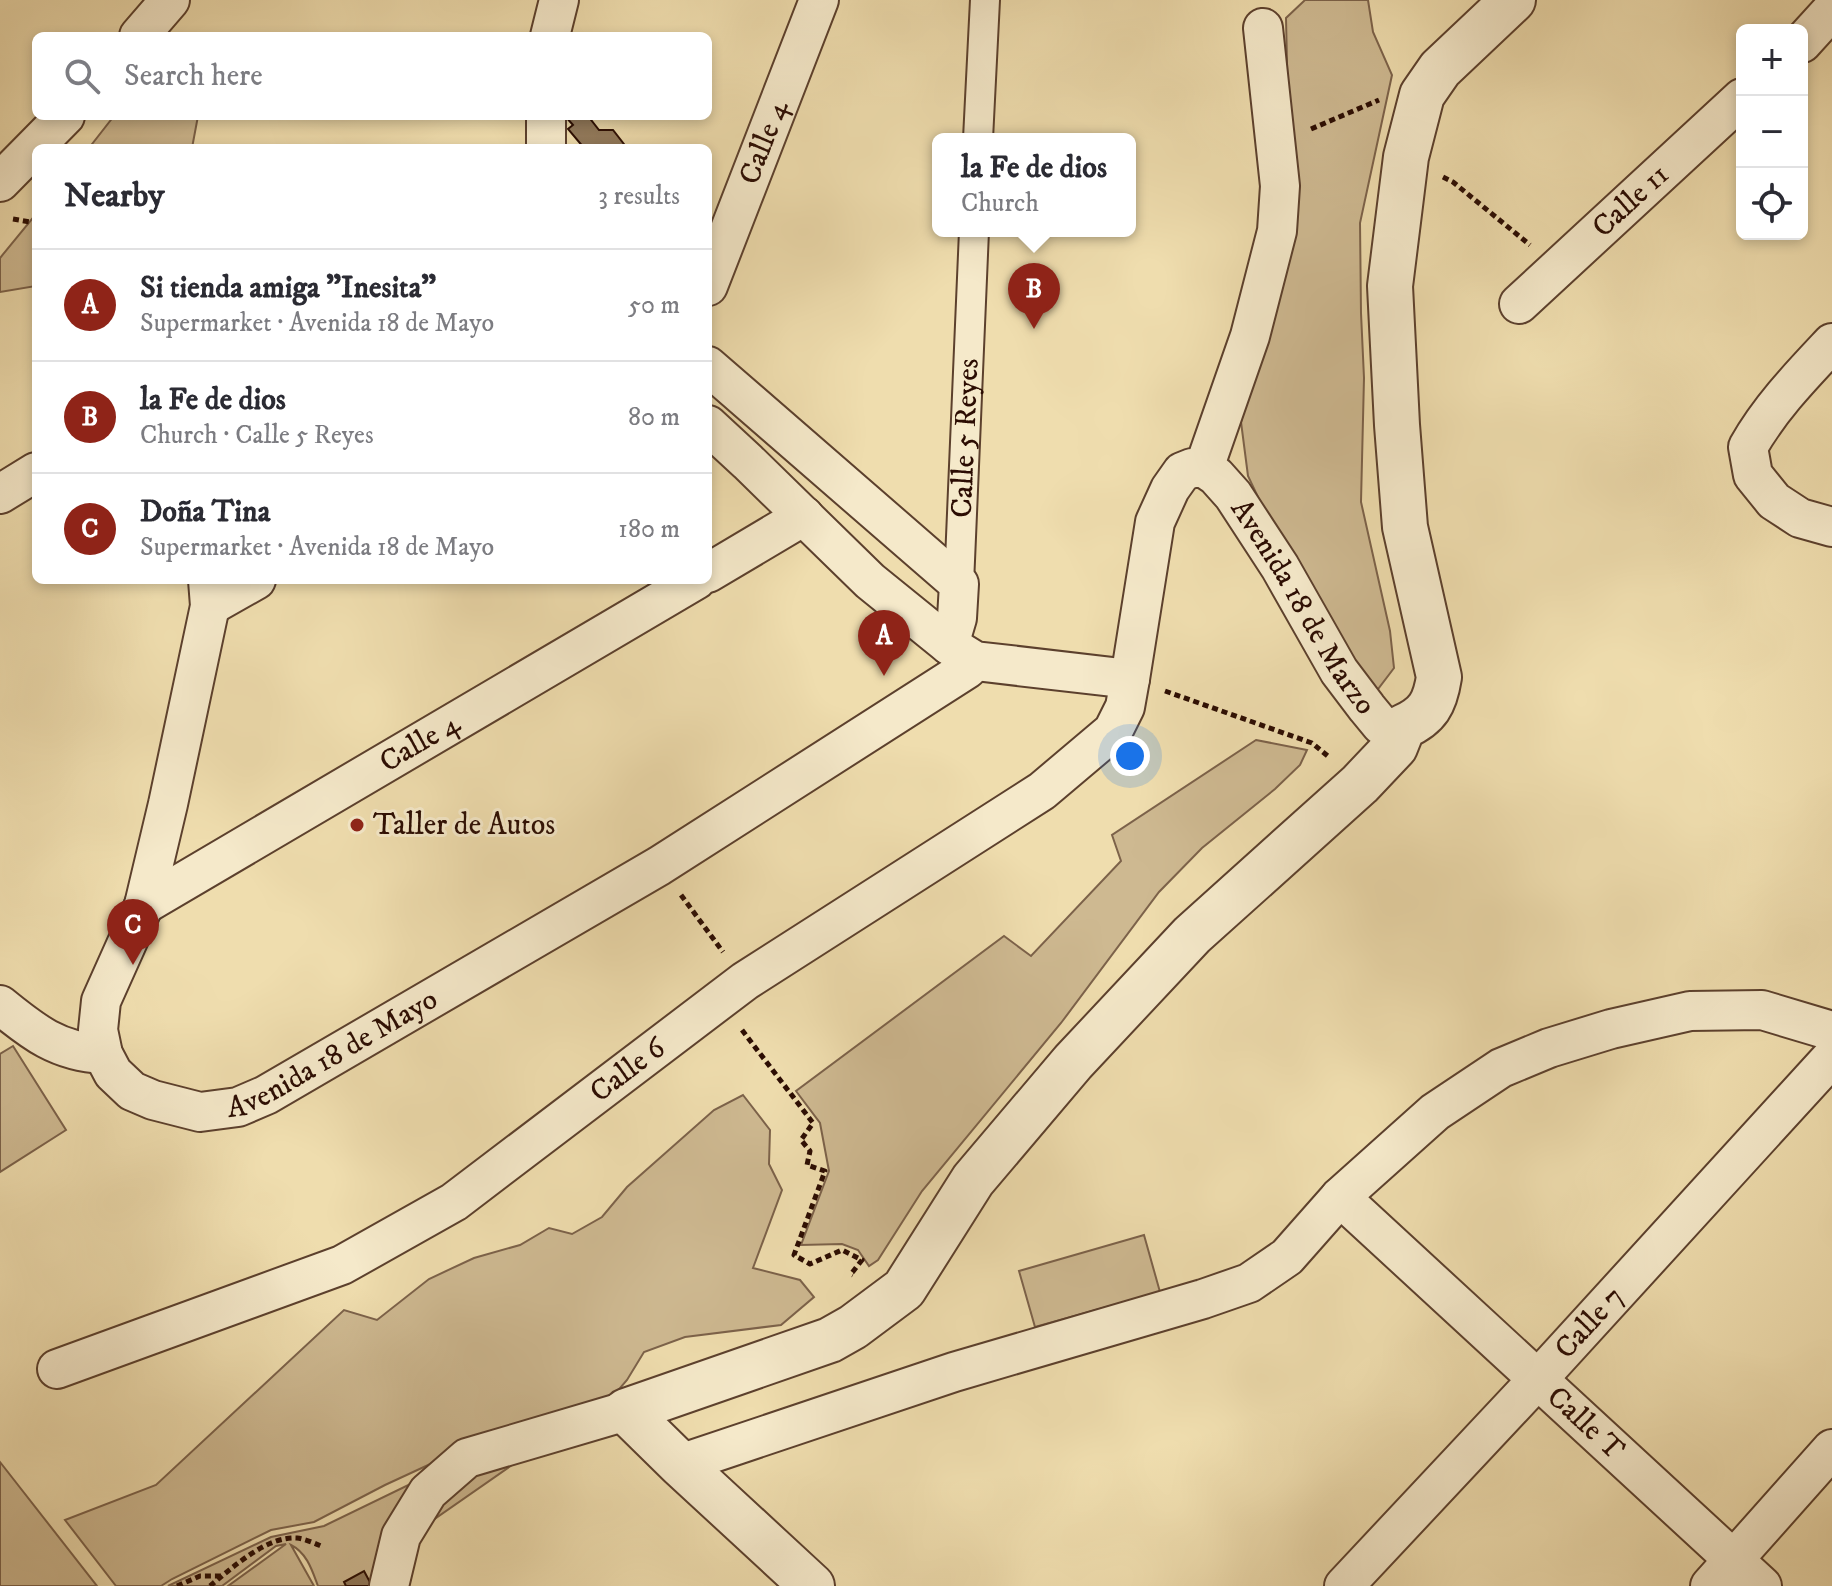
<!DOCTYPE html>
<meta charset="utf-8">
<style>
body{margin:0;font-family:"IM FELL DW Pica",serif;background:#f7f7f7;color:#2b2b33}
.controls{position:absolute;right:24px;top:24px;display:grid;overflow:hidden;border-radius:12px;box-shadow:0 4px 12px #0003}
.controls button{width:72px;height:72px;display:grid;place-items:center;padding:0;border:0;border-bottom:2px solid #e1e1e2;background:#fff;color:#2b2b33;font:40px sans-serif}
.you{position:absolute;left:1130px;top:756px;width:28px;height:28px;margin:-20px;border:6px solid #fff;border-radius:50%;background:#1a73e8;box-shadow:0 0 0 12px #1a73e833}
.badge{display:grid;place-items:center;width:52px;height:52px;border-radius:50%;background:#8f2418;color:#fff;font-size:26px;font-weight:700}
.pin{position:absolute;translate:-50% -66px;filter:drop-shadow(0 2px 4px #0008)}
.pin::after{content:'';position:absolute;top:42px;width:28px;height:24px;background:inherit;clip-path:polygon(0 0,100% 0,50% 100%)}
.popup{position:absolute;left:932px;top:133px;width:204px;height:104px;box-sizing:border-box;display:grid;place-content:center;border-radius:12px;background:#fff;filter:drop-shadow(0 2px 6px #0005);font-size:26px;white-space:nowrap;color:#7c7c81}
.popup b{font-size:30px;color:#2b2b33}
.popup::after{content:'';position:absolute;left:50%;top:100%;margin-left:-16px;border:16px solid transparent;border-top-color:#fff}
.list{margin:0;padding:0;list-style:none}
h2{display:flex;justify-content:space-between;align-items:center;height:104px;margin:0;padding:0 32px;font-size:34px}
h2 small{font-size:26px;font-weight:400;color:#7c7c81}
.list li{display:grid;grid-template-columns:52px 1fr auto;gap:24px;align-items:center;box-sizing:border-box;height:112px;padding:0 32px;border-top:2px solid #e1e1e2}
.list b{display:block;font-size:30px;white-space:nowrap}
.list p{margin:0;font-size:26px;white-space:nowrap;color:#7c7c81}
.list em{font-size:26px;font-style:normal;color:#7c7c81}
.icon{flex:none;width:44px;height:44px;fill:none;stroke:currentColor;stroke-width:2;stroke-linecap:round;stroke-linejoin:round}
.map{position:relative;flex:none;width:1832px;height:1586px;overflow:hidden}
.search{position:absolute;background:#fff;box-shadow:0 4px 12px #0003;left:32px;top:32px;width:680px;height:88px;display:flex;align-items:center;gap:20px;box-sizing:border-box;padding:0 28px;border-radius:12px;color:#7c7c81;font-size:30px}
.panel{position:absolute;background:#fff;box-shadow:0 4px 12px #0003;left:32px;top:144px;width:680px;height:440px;border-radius:12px}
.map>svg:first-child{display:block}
.green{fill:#ceb991;stroke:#7c624a;stroke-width:2}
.building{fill:#91795b;stroke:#2b0c02;stroke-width:2}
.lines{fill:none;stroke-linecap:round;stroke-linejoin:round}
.pedestrian-casing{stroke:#5c402d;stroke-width:32}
.minor-casing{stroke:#5c402d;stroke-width:42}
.tertiary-casing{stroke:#5c402d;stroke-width:48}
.path{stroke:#2b0c02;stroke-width:5;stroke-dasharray:6 4;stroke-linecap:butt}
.pedestrian{stroke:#f5e9ca;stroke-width:28}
.minor{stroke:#f5e9ca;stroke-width:38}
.tertiary{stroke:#f5e9ca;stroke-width:44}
.poi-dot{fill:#8f2418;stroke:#f5e9ca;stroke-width:3}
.labels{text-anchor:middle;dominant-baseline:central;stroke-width:6;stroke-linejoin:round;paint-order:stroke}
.street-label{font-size:30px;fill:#2b0c02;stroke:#f5e9ca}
.poi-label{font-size:30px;fill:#2b0c02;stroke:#f5e9ca;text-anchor:start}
</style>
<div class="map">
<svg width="1832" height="1586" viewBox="0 0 1832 1586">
<rect width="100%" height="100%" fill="#efddae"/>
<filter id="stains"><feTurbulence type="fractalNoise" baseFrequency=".0025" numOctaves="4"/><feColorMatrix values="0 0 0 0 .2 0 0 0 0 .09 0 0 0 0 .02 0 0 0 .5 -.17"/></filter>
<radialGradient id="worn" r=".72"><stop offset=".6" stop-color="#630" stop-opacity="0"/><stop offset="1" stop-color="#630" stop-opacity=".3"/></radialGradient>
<path class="green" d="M1305 0H1368L1373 32 1392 75 1360 223 1361 313 1364 378 1361 502 1390 631 1394 668 1375 693 1356 668 1278 539 1248 476 1241 422 1251 373 1290 198 1286 18Z
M114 116H198L192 148H89Z
M36 214V286L0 292V258Z
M1256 740 1307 750 1300 765 1275 789 1202 848 1159 892 1061 1023 922 1191 878 1260 869 1266 858 1250 842 1244 801 1245 829 1171 820 1123 796 1091 1004 936 1031 956 1121 861 1112 835Z
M13 1046 66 1130 0 1172V1054Z
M743 1095 770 1130 769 1164 782 1190 753 1268 800 1280 814 1297 781 1325 685 1337 644 1352 627 1380 603 1408 493 1435 385 1485 314 1522 271 1530 172 1579 161 1586H116L65 1520 156 1485 344 1310 377 1320 429 1279 474 1258 520 1245 549 1228 572 1234 602 1217 627 1187 714 1110Z
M1144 1235 1160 1292 1035 1327 1019 1271Z
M568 1426 403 1541 386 1586H318C312 1570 307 1553 291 1545L314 1586H228L286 1544 276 1546 222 1586H168L271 1537 324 1526 497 1442Z
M0 1462 97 1586H0Z"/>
<path class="building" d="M565 116H588L599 130H613L627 148H584L568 129 573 125Z
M364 1571 372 1586H346L344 1582Z"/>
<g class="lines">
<defs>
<g id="pedestrian">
<path d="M978 139 985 0"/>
<path id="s1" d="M959 584 974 231"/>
</g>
<g id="minor">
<path d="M139 36 170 0"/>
<path d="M550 36 559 0"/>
<path d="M1802 43 1832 10"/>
<path d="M546 116V148"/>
<path d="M0 182 65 116"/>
<path id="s2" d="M708 286 819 0"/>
<path id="s3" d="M1519 304 1742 98"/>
<path d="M1832 343C1801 376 1770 408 1748 447L1753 475 1774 501 1800 518 1832 527"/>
<path d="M708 366 959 584 957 618 949 645"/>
<path id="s4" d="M708 425 748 462 870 581 949 645 975 661 1130 679 1155 522 1170 489 1182 472 1192 468H1204L1216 476 1233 495 1280 567 1339 671 1367 708 1381 725 1395 728 1403 727"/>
<path d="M1204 468 1250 336 1277 231 1280 186 1263 28"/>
<path d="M0 494 36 472"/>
<path d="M708 573 804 516"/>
<path id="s5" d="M208 580 210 606 168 804 144 905 101 1001 98 1030 103 1054 113 1073 132 1091 153 1100 200 1112 238 1107 266 1095 659 866 967 669 975 661"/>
<path d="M210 606 256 580"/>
<path id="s6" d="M144 905 696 580"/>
<path d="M0 1005C33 1032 58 1052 103 1054"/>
<path id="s7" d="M1340 1197 1762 1586"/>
<path id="s8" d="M57 1369 342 1265 454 1202 745 981 1042 791 1113 731 1125 707 1130 679"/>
<path d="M680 1464 954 1372 1203 1299 1249 1283 1287 1257 1340 1197 1435 1112 1501 1068 1549 1048 1611 1029 1690 1011 1762 1010 1832 1031"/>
<path d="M389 1586 401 1536 428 1492 467 1458 626 1411"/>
<path id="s9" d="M1344 1586 1538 1379 1832 1057"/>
<path d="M1710 1586 1832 1449"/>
</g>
<path id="tertiary" d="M812 1586 680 1464 626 1411 830 1340 853 1327 904 1289 973 1180 1073 1062 1192 935 1360 784 1395 747 1403 727C1428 716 1435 703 1439 677L1405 527 1397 425 1390 286 1406 157 1422 95 1440 69 1513 0"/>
</defs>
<use href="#pedestrian" class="pedestrian-casing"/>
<use href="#minor" class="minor-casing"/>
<use href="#tertiary" class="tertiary-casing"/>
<path class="path" d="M1311 129 1379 100
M1443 177 1453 182 1530 245
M13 219 36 223
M1165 691 1312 743 1329 757
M681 895 723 952
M742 1030 813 1123 801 1140 810 1151 807 1165 825 1171 794 1255 810 1264 842 1250 862 1260 851 1274 853 1275
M177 1586 200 1576H221
M210 1586C232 1568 266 1536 297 1538 305 1539 314 1543 321 1546"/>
<use href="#pedestrian" class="pedestrian"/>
<use href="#minor" class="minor"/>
<use href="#tertiary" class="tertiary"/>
</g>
<circle class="poi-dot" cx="357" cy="825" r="8"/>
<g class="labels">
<g class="street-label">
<text stroke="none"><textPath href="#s2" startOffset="154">Calle 4</textPath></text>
<text stroke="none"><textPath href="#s3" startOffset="152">Calle 11</textPath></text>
<text stroke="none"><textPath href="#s1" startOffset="146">Calle 5 Reyes</textPath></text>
<text stroke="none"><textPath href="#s4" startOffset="924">Avenida 18 de Marzo</textPath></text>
<text stroke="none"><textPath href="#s6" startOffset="320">Calle 4</textPath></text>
<text stroke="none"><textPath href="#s5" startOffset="756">Avenida 18 de Mayo</textPath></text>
<text stroke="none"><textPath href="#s8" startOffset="650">Calle 6</textPath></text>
<text stroke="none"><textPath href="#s9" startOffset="360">Calle 7</textPath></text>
<text stroke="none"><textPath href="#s7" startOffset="334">Calle T</textPath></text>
</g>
<g class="poi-label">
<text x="373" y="825">Taller de Autos</text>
</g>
</g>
<rect width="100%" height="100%" filter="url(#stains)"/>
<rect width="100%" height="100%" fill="url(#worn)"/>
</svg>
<div class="controls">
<button>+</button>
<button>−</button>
<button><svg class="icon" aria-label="locate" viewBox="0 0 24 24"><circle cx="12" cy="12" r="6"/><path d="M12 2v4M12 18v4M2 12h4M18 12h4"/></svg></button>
</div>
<div class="you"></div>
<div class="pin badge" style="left:884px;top:676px">A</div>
<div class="pin badge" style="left:1034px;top:329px">B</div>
<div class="popup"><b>la Fe de dios</b>Church</div>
<div class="pin badge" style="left:133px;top:965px">C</div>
<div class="search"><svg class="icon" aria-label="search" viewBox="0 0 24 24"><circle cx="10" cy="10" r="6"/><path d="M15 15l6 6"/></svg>Search here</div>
<section class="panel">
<h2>Nearby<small>3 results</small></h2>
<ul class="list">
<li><span class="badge">A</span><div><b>Si tienda amiga &quot;Inesita&quot;</b><p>Supermarket · Avenida 18 de Mayo</p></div><em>50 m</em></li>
<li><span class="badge">B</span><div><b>la Fe de dios</b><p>Church · Calle 5 Reyes</p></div><em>80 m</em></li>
<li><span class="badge">C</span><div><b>Doña Tina</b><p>Supermarket · Avenida 18 de Mayo</p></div><em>180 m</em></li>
</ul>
</section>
</div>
